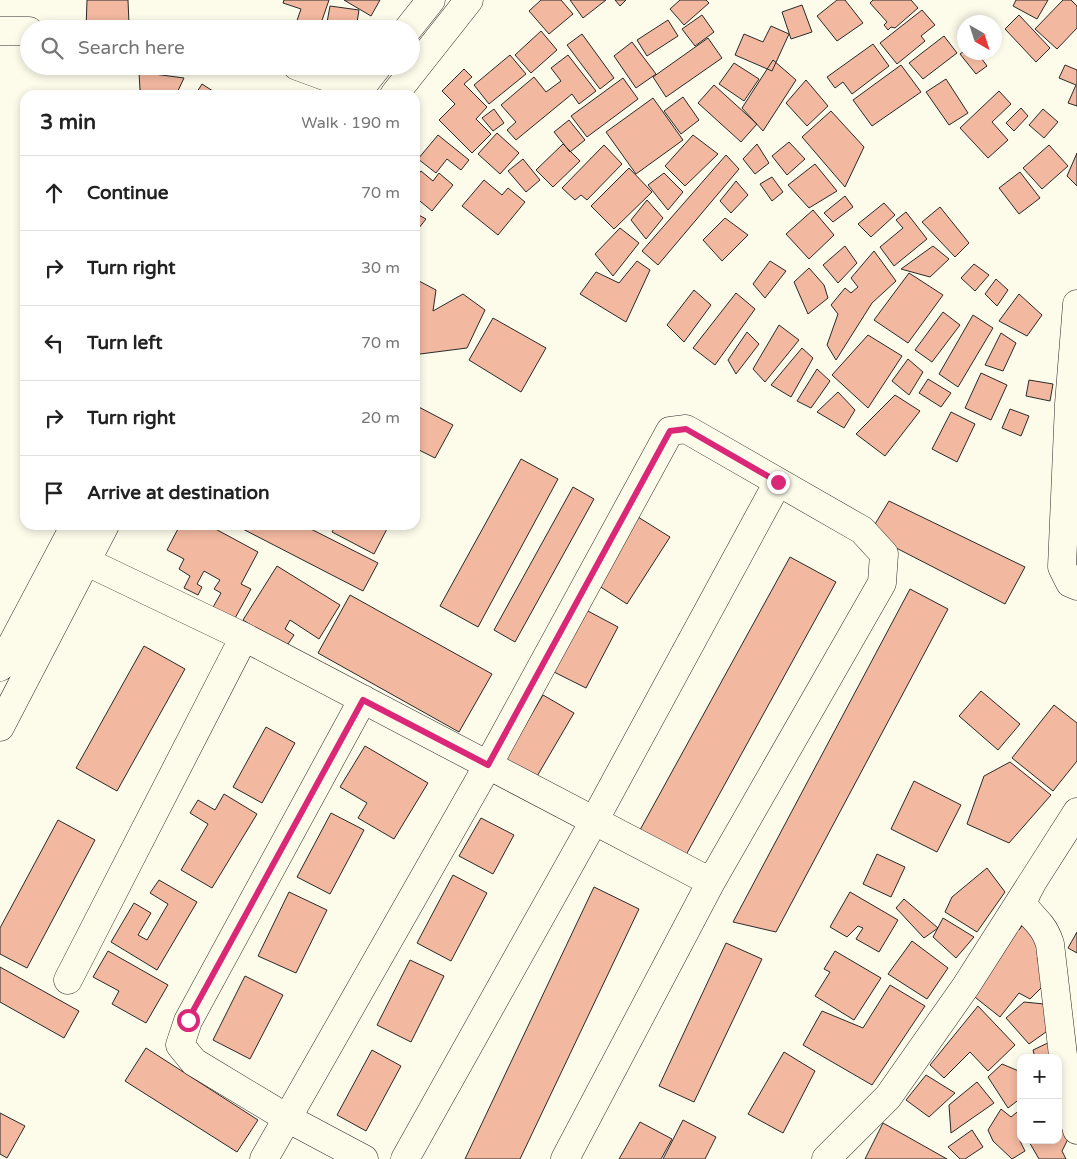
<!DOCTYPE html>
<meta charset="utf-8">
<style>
body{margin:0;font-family:"Varela Round",sans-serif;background:#f2f2f2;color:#222}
.controls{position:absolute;right:15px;bottom:15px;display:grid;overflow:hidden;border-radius:10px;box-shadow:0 2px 8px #0003}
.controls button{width:45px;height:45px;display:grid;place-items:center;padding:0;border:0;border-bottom:1px solid #e0e0e0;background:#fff;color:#222;font:25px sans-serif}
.compass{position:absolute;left:957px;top:15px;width:45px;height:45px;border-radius:50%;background:#fff;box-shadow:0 2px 8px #0003;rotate:141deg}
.stop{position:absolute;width:15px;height:15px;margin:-11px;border:4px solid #db2777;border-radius:50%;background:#fff}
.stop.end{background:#db2777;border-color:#fff;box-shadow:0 1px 5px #0008}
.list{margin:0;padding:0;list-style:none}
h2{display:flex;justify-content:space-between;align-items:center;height:65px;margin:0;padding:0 20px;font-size:21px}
h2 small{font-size:16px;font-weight:400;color:#767676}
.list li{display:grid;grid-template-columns:32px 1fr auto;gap:15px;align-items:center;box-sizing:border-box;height:75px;padding:0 20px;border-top:1px solid #e0e0e0}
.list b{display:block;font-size:19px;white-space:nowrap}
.list em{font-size:16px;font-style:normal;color:#767676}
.icon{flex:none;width:28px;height:28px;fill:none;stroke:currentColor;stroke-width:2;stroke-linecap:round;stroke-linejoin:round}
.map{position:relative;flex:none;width:1077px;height:1159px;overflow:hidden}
.search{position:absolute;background:#fff;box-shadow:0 2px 8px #0003;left:20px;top:20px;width:400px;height:55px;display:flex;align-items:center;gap:12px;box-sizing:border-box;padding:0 18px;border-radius:28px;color:#767676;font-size:19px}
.panel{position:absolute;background:#fff;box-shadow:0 2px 8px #0003;left:20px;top:90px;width:400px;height:440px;border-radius:15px}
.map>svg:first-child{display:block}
.building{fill:#f2b8a0;stroke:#2b2b2b}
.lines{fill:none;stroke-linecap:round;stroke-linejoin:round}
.street-casing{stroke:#2b2b2b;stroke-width:29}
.secondary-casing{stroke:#2b2b2b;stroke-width:29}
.street{stroke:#fdfbea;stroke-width:28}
.secondary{stroke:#fdfbea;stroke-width:28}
.route{stroke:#db2777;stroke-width:6}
</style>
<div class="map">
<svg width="1077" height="1159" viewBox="0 0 1077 1159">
<rect width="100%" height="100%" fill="#fdfbea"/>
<path class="building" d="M87 0H128L129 24 86 29Z
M284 0H329L319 29H294L301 9 283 3Z
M344 0H380L371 16Z
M541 0H561L573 14 549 34 529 11Z
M570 0H606L583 18Z
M615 0H626L620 6Z
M680 0H706L709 3 684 25 670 9Z
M837 0H845L863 23 837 41 817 16Z
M873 0H911L918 8 895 28 891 27 888 30 884 25 887 22 870 3Z
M1016 0H1048L1037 19 1013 6Z
M1063 0H1071L1077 6V28L1057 49 1035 29Z
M802 5 812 32 791 39 782 12Z
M330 6 359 10 356 29 326 28Z
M922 10 935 25 921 36 925 41 897 64 880 43Z
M702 15 714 32 695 46 682 29Z
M1019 15 1050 48 1036 62 1005 29Z
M668 20 678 36 647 56 637 40Z
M771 26 789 34 772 71 735 55 744 34 763 42Z
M541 31 557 50 531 73 515 55Z
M582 34 614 78 600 89 567 45Z
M944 36 957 53 923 79 909 63Z
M708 38 722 58 666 97 653 77Z
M632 42 656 74 636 88 614 56Z
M873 44 889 66 852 94 843 82 835 88 827 77Z
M964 51 983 52 979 55 987 66 976 74 960 54Z
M510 55 526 74 489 104 474 85Z
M568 55 596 91 579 104 572 94 516 140 507 130 516 122 501 105 534 77 546 92 561 81 551 68Z
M773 60 796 80 763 131 742 108Z
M734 63 759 79 744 101 719 84Z
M901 65 921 92 872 126 853 100Z
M1065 65 1077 70V106L1068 103 1076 85 1059 78Z
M464 69 472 77 464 84 487 107 476 119 491 134 472 153 439 120 455 104 442 91Z
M139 72 184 78 176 95H155L140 90Z
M623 78 638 99 587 137 571 116Z
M946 79 968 113 949 125 926 92Z
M806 80 828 106 807 126 786 103Z
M202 84 219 95H195Z
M714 85 757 124 741 142 698 103Z
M999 91 1011 104 992 122 1008 140 988 158 960 128Z
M683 97 699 120 681 134 664 111Z
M653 98 683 140 636 174 606 132Z
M1021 108 1028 116 1014 131 1006 123Z
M494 109 504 123 493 131 482 118Z
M1043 109 1058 122 1044 138 1029 125Z
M831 111 864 147 845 187 802 137Z
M569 120 585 140 570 152 554 132Z
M497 133 519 153 500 174 478 154Z
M438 135 469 160 461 170 447 159 436 173 418 159Z
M693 135 718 154 685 186 665 166Z
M789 142 805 159 787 175 772 156Z
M563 144 580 161 553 187 536 170Z
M757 144 769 163 755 174 743 159Z
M604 145 622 164 587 200 581 195 575 200 562 188Z
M1049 145 1068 166 1042 189 1023 168Z
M1077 153V186L1067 176Z
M726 155 739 169 658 265 642 251Z
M523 159 540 180 526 192 508 171Z
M815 164 837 191 809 208 788 185Z
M629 168 652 192 614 229 591 206Z
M421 171 433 181 439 173 453 185 432 211 415 197V178Z
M1020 172 1040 198 1019 214 999 188Z
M664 173 683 192 668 210 648 185Z
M772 177 783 192 772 201 760 184Z
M484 180 502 195 508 188 525 202 498 235 462 206Z
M736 181 748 195 731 213 720 201Z
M845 196 853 207 833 222 824 213Z
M647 200 663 218 646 239 631 220Z
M884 203 895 215 871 237 858 224Z
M940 207 969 243 955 257 922 222Z
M813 210 834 235 809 259 786 234Z
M906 212 927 239 894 266 880 247 903 228 896 220Z
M415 213 426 219 415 233Z
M725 218 748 235 722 261 703 240Z
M620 228 639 243 613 276 595 254Z
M845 246 857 263 838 283 823 265Z
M933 246 949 259 930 277 901 269Z
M874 251 896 281 872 303 836 360 827 345 838 314 831 305 845 288 851 293 858 287 851 278Z
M637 261 650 270 626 322 580 294 596 272 619 283Z
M770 261 786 271 765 298 753 284Z
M974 264 989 275 975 291 961 278Z
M809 268 824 285 828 298 808 314 794 282Z
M909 273 943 295 908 343 874 320Z
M996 279 1008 290 997 306 985 294Z
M419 281 436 290 433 311 463 294 485 310 467 348 420 354 415 344V288Z
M694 290 711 305 684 342 667 325Z
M736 293 755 309 715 365 693 348Z
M1019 294 1042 315 1027 336 999 321Z
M943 312 960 325 932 362 915 350Z
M973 315 993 328 958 387 939 374Z
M493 318 546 348 521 392 469 360Z
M779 325 799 340 765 382 753 369Z
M747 332 759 344 736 374 728 360Z
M1001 333 1016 343 1003 371 985 365Z
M868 335 902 356 868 408 832 375Z
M802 348 813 358 791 397 771 385Z
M908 359 923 372 909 395 892 381Z
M817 369 830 381 811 408 797 401Z
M981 373 1007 385 991 420 965 408Z
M928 379 951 393 941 407 919 393Z
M1029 380 1053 384 1050 401 1026 396Z
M838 392 855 410 844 428 817 412Z
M895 395 920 411 885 456 856 434Z
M415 405 453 425 435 458 415 448Z
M1010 409 1029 416 1021 436 1002 428Z
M951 412 975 424 957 462 932 449Z
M521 459 558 479 478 627 440 606Z
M573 487 594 499 515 642 494 630Z
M889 501 1025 567 1005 604 869 534Z
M638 517 670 537 627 604 596 584Z
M180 525H208L258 552 241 584 251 589 234 620 212 609 221 593 214 589 220 580 204 571 197 584 202 587 198 595 184 588 190 576 179 569 184 559 167 550Z
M235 525H303L378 563 363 591Z
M336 525H389L374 554 332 532Z
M790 557 836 582 681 864 635 839Z
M277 566 340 605 319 639 290 620 285 629 294 635 286 647 243 620Z
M910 589 948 609 776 932 733 922Z
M350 595 492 674 459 732 318 653Z
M586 610 618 627 586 688 554 672Z
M144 646 185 669 117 791 76 768Z
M981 691 1020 724 998 750 959 716Z
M543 695 574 713 536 778 505 760Z
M1054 705 1077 723V761L1053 791 1012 758Z
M266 727 295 743 262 803 233 787Z
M365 746 428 783 394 839 358 818 367 803 340 787Z
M1010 762 1051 795 1009 843 967 824 984 776Z
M914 781 961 805 937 852 891 829Z
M224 794 257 814 212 888 181 870 208 824 190 813 198 800 215 810Z
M331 813 364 830 330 894 297 877Z
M481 818 514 835 493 874 459 856Z
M58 820 95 840 27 968 0 954V928Z
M877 854 905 867 891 897 863 884Z
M987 868 1005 892 977 932 945 912 952 897Z
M453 875 487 893 451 961 417 943Z
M159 880 197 902 157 970 111 942 134 903 151 913 138 935 147 940 168 904 150 893Z
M594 887 639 909 520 1159H465Z
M289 892 327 910 296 973 258 956Z
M850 892 898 920 879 952 856 939 863 928 858 926 847 937 830 927Z
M904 899 938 928 924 938 896 908Z
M943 918 974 937 956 958 933 937Z
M1024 923 1045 949 1037 958 1048 981 1030 999 1019 993 1000 1017 971 994 1014 924 1019 930Z
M1077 932V953L1068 948Z
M912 941 948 968 927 999 888 974Z
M726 943 762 959 694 1102 659 1086Z
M108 951 168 985 146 1023 112 1004 119 991 93 977Z
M835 951 881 978 854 1020 815 996 830 972 824 969Z
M410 960 444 976 411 1042 377 1025Z
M0 967 79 1011 64 1038 0 1002Z
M245 976 283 995 250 1059 213 1040Z
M890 985 925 1006 872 1085 803 1045 822 1011 863 1028Z
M1024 1002 1044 1004 1053 1027 1029 1044 1006 1018Z
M978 1006 1015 1045 988 1071 970 1052 944 1078 930 1065Z
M1052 1041 1055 1053 1047 1058H1035L1033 1050Z
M146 1048 258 1120 237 1152 125 1081Z
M372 1050 401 1066 366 1131 337 1115Z
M784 1052 815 1071 783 1133 748 1114Z
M1002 1064 1021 1072V1098L1008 1108 988 1077Z
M926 1075 955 1093 929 1117 906 1100Z
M977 1082 994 1103 951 1133 949 1105Z
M1001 1109 1011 1117 1021 1109V1136L1018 1137 1025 1151 1012 1159 993 1141 988 1130Z
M0 1113 25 1126 7 1158 0 1154Z
M1059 1116 1069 1137 1062 1151 1066 1159H1039L1028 1140H1058Z
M683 1120 716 1137 705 1159H663Z
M640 1122 672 1139 661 1159H619Z
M883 1123 947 1159H865Z
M972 1130 983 1147 965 1159H960L948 1147Z"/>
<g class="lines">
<defs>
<path id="street" d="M0 31H29
M297 66 360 89
M1077 304 1069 404 1062 567 1070 583 1077 586
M85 561 244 637 711 882
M363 699 188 1021 180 1045 194 1062 287 1118 364 1159
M1031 885C1017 908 1027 908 1041 926 1045 931 1048 938 1050 944L1068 1098 1077 1130
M68 980 244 637
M264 1159 488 765 670 431 686 429 862 530 884 554 882 583 711 882 565 1159
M405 1159 594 821 778 482
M826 1159 888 1097 966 986 1077 812"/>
<path id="secondary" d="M408 29 431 0
M355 95 378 66
M394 95 469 0
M0 667 75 525
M0 727 105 525"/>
</defs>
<use href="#street" class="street-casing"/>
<use href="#secondary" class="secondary-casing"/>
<use href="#street" class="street"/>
<use href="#secondary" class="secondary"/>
</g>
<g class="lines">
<path class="route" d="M188 1020 363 700 488 765 670 431 686 429 778 482"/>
</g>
</svg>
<div class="controls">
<button>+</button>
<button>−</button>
</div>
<svg class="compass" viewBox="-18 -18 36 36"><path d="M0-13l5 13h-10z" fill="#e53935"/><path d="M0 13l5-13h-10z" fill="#767676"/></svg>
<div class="stop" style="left:188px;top:1020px"></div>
<div class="stop end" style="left:778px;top:482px"></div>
<div class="search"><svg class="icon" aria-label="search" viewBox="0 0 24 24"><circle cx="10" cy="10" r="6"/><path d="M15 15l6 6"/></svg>Search here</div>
<section class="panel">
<h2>3 min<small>Walk · 190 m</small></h2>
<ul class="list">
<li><svg class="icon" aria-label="ahead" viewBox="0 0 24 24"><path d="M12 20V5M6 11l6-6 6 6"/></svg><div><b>Continue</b></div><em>70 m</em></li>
<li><svg class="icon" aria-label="right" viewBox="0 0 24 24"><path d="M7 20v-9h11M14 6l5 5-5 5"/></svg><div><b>Turn right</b></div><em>30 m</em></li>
<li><svg class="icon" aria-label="left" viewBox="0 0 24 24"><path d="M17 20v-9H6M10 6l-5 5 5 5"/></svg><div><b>Turn left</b></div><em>70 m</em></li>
<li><svg class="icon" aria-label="right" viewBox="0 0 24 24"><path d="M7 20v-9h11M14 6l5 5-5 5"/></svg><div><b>Turn right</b></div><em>20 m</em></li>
<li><svg class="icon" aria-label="arrive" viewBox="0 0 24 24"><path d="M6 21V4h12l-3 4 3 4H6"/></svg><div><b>Arrive at destination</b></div></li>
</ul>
</section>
</div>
